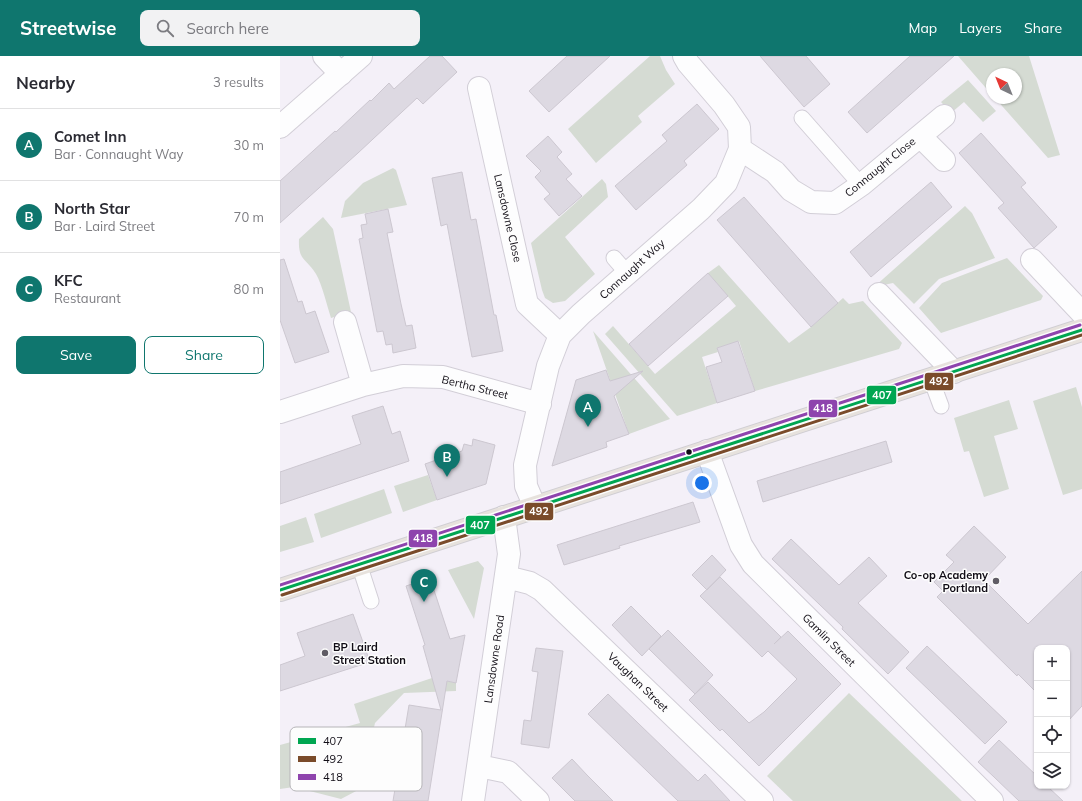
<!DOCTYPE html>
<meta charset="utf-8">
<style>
body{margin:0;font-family:Mulish,sans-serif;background:#f2f2f3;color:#2b2b33}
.controls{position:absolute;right:12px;bottom:12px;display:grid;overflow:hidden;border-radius:8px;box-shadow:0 1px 3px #0004}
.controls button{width:36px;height:36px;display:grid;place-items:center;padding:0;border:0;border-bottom:1px solid #e1e1e2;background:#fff;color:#2b2b33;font:20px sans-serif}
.compass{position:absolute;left:706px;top:12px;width:36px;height:36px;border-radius:50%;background:#fff;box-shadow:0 1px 3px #0004;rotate:317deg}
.you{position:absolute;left:422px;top:427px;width:14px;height:14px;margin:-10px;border:3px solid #fff;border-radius:50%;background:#1a73e8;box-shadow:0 0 0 6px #1a73e833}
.badge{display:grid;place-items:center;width:26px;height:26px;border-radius:50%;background:#0f766e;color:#fff;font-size:13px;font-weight:700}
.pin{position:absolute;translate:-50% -33px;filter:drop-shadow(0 1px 2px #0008)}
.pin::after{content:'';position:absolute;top:21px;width:14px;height:12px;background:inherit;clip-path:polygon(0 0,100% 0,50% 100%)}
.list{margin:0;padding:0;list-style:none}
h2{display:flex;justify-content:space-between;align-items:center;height:52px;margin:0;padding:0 16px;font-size:17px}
h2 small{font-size:13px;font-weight:400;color:#7c7c81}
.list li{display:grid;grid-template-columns:26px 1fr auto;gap:12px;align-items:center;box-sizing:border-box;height:72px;padding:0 16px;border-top:1px solid #e1e1e2}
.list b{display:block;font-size:15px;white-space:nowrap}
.list p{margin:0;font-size:13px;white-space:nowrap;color:#7c7c81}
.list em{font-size:13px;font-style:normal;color:#7c7c81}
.actions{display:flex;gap:8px;padding:12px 16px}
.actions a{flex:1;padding:9px 0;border:1px solid #0f766e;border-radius:8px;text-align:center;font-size:14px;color:#0f766e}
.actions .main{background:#0f766e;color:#fff}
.icon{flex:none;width:22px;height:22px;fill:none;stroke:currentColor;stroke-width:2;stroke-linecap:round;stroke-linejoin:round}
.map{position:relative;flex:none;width:802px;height:745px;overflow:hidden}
header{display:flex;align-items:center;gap:24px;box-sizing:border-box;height:56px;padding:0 20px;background:#0f766e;color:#fff}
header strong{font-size:19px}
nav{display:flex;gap:22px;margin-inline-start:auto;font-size:14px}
.search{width:280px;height:36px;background:#f2f2f3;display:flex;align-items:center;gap:10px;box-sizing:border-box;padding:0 14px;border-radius:8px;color:#7c7c81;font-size:15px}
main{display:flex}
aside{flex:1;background:#fff}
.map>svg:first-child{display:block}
.green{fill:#d5dbd3}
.building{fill:#ddd9e2;stroke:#ccc7d0}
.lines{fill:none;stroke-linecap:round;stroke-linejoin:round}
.service-casing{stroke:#d2ced7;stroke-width:17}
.minor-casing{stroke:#d2ced7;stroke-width:24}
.tertiary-casing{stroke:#d2ced7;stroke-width:24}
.primary-casing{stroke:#d0ced3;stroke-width:24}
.service{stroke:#fdfdfe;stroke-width:15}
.minor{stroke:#fdfdfe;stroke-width:22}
.tertiary{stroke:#fdfdfe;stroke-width:22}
.primary{stroke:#e7e2dd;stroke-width:22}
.bus-1-casing{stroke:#fdfdfd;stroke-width:6}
.bus-2-casing{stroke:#fdfdfd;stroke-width:6}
.bus-3-casing{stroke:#fdfdfd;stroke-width:6}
.bus-1{stroke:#00a651;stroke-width:3}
.bus-2{stroke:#7a4b2a;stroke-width:3}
.bus-3{stroke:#8e44ad;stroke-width:3}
.bus-dot{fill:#110d16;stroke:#fdfdfd;stroke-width:1.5}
.poi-dot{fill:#605c65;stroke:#fdfdfd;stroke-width:1.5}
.labels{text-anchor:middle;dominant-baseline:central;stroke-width:3;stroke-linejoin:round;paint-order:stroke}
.street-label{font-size:11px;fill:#110d16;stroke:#fdfdfd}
.poi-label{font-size:11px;font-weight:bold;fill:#110d16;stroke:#fdfdfd;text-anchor:end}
.key{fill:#fdfdfd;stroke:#b6b5b8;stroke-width:1}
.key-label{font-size:11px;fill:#110d16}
.line-badge{stroke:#fdfdfd;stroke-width:1.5}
.badge-label{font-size:11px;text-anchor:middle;font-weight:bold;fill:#fff}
</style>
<header>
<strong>Streetwise</strong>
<div class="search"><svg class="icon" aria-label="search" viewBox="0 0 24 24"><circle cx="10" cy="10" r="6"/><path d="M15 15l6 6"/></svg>Search here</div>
<nav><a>Map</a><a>Layers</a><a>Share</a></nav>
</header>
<main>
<aside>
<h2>Nearby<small>3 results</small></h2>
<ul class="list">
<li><span class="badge">A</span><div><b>Comet Inn</b><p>Bar · Connaught Way</p></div><em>30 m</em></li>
<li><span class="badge">B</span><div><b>North Star</b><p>Bar · Laird Street</p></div><em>70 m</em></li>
<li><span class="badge">C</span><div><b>KFC</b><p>Restaurant</p></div><em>80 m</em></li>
</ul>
<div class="actions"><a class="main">Save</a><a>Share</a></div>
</aside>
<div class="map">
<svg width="802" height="745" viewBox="0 0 802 745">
<rect width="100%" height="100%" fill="#f4f0f8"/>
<path class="green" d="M370 0H380L386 14 395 28 358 60 362 66 316 107 288 73Z
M678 0H749L780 99 768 102 715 42H736V18H712V39Z
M688 24 716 55 703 66 684 46 671 57 661 46Z
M113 112 116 114 127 149 61 162 65 145 83 127Z
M322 123 326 128 328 141 285 181 315 218 285 245 273 247 265 242 262 234 251 187Z
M685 150 692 157 715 202 659 223 634 248 613 227 594 231Z
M43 161 53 173 71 256 51 262C47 250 42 228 36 218 26 202 18 205 19 183Z
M727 202 763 240 761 244 661 277 639 252 662 227Z
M439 209 509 287 531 271 563 242 569 248 583 245 622 287 619 293 475 335 459 285 437 292 438 296 422 301 437 347 397 360 325 278 333 270 375 318 456 250 428 217Z
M313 275 390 363 349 378Z
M796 331 802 351V433L783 439 753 345Z
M729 344 738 373 714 380 729 433 704 441 689 395 684 396 674 362Z
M148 419 157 444 123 456 114 430Z
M104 433 112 457 41 482 34 458Z
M26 461 34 486 0 496V470Z
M198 505 204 512 194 563 168 514Z
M152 622 176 627V635L124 637 95 667 80 733 61 743 14 731 0 733V689L80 667 74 648Z
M569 637 682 745H513L487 720Z"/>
<path class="building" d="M150 0H162L177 16 143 48 137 42 78 97 0 167V125L55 75 56 76 90 44 91 45 109 27 114 33Z
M287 0H330L269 56 249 35Z
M480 0H526L550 28 524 51Z
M630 0H674L587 77 568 56Z
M417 48 439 73 404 105 407 109 356 154 335 130 387 85 382 79Z
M701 77 746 127 741 131 777 171 754 192 718 152 724 147 679 97Z
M268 80 282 96 277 101 292 118 286 123 302 140 279 160 264 143 270 138 255 121 261 115 246 100Z
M182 116 191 164 196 163 214 259H216L223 295 192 301 167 168 161 170 152 122Z
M651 126 672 151 591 221 570 196Z
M464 141 558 247 531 271 437 164Z
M108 153 113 176 107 177 121 248 126 270 132 269 136 292 113 297 112 288 106 289 103 275 97 276 79 183 83 182 81 169 87 168 85 158Z
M4 203 18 246 22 245 26 258 35 255 49 296 15 307 0 264V204Z
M428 217 448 240 368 310 349 288Z
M458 285 475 335 437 347 426 311 442 306 437 292Z
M326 314 330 325 363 315 334 340 349 378 326 386 327 391 272 410 296 324Z
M103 350 112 378 120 375 129 405 0 448V416L81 388 72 360Z
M193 383 215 389 206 428 157 444 145 408 182 395 184 388 192 390Z
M606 385 612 406 483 446 477 425Z
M413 446 420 466 339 490 340 492 284 509 277 489Z
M694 470 726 501 704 524 748 568 802 515V650L787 666V592H757V637L738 618 737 620 657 541 663 535 654 526 674 506 666 499Z
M511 483 559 529 589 501 607 520 578 547 629 596 608 618 562 573 563 571 492 503Z
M432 499 446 514 427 534 412 519Z
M440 521 501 581 494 588 508 575 561 628 479 710 442 673 440 675 409 644 415 638 369 593 388 574 433 619 415 638 428 626 469 667 484 656 517 623 488 595 482 601 420 540Z
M150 522 170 583 185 579 176 627 167 625 148 745H113L129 649 161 654 143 590 145 589 126 530Z
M351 550 381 580 362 600 332 569Z
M73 558 90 606 0 635V609L25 600 17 577Z
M647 590 727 666 705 688 626 612Z
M256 592 283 595 269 692 241 688 244 664 251 665 258 616 252 615Z
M328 638 418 725 425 718 450 745H398L308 658Z
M719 684 757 720V730H767L783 745H739L714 721 698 706Z
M292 703 307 719 333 745H295L272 722Z"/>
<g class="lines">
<defs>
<path id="service" d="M522 62 581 129
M334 202 347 217
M651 323 661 350
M79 508 91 545"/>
<path id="minor" d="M44 0 61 18
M199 32 247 248 280 279
M640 80 664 104
M460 93 495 116 511 134 531 146 555 147 581 129 664 60
M752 204 802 257
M599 238 674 316
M65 266 83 329
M0 356 83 329 123 320 163 321 260 348
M427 395 461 489 473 508 712 745
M255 451 246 430 245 409 268 310 280 279 301 258 421 153 446 127 460 93 459 71 444 49 408 7 404 0
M226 521 250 527 262 534 482 745
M199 710 228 716 258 745
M193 745 229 498 224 461"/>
<path id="tertiary" d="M0 71 81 0"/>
<path id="primary" d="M0 534 802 274"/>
</defs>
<use href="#service" class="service-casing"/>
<use href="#minor" class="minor-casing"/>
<use href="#tertiary" class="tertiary-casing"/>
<use href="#primary" class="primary-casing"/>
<use href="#service" class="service"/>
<use href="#minor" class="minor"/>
<use href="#tertiary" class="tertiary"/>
<use href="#primary" class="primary"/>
<defs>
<path id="bus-1" d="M0 534 802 274"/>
<path id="bus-2" d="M2 539 802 279"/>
<path id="bus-3" d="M0 529 800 269"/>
</defs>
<use href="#bus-1" class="bus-1-casing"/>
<use href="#bus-2" class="bus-2-casing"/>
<use href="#bus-3" class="bus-3-casing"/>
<use href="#bus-1" class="bus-1"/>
<use href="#bus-2" class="bus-2"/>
<use href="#bus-3" class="bus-3"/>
</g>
<circle class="bus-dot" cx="409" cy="396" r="3.5"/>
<g class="poi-dot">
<circle cx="716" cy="525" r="4"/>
<circle cx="45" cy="597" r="4"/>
</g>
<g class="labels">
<g class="street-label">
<text transform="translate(600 111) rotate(-39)">Connaught Close</text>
<text transform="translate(228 162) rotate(77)">Lansdowne Close</text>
<text transform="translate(352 213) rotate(-42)">Connaught Way</text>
<text transform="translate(195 331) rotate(14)">Bertha Street</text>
<text transform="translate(549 584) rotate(45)">Gamlin Street</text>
<text transform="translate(214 603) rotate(-82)">Lansdowne Road</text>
<text transform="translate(358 626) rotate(44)">Vaughan Street</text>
</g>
<g class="poi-label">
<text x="708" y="519">Co-op Academy<tspan x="708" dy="13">Portland</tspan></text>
<text x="53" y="591" text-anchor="start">BP Laird<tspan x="53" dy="13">Street Station</tspan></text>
</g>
</g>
<rect x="10" y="671" width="132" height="64" rx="6" class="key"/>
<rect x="18" y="682" width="18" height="6" fill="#00a651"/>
<rect x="18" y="700" width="18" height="6" fill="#7a4b2a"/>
<rect x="18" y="718" width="18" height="6" fill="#8e44ad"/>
<g class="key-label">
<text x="43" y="689">407</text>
<text x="43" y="707">492</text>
<text x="43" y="725">418</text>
</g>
<g class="line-badge">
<rect x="644" y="316" width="30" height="19" rx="4" fill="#7a4b2a"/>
<rect x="586" y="329" width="31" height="20" rx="4" fill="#00a651"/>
<rect x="528" y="343" width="30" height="19" rx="4" fill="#8e44ad"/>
<rect x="244" y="446" width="30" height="19" rx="4" fill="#7a4b2a"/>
<rect x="185" y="459" width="31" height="20" rx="4" fill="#00a651"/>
<rect x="128" y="473" width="30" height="19" rx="4" fill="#8e44ad"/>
</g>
<g class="badge-label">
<text x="659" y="329">492</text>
<text x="602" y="343">407</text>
<text x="543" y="356">418</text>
<text x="259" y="459">492</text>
<text x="200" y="473">407</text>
<text x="143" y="486">418</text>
</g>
</svg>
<div class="controls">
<button>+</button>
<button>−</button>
<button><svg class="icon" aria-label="locate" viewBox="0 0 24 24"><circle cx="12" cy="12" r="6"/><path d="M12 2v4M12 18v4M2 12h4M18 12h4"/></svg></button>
<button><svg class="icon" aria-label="layers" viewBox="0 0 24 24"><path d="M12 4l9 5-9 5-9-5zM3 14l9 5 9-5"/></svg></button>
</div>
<svg class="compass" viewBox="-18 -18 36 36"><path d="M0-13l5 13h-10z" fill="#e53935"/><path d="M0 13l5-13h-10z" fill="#7c7c81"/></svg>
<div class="you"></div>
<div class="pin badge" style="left:308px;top:371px">A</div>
<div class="pin badge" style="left:167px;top:421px">B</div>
<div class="pin badge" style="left:144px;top:546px">C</div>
</div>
</main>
